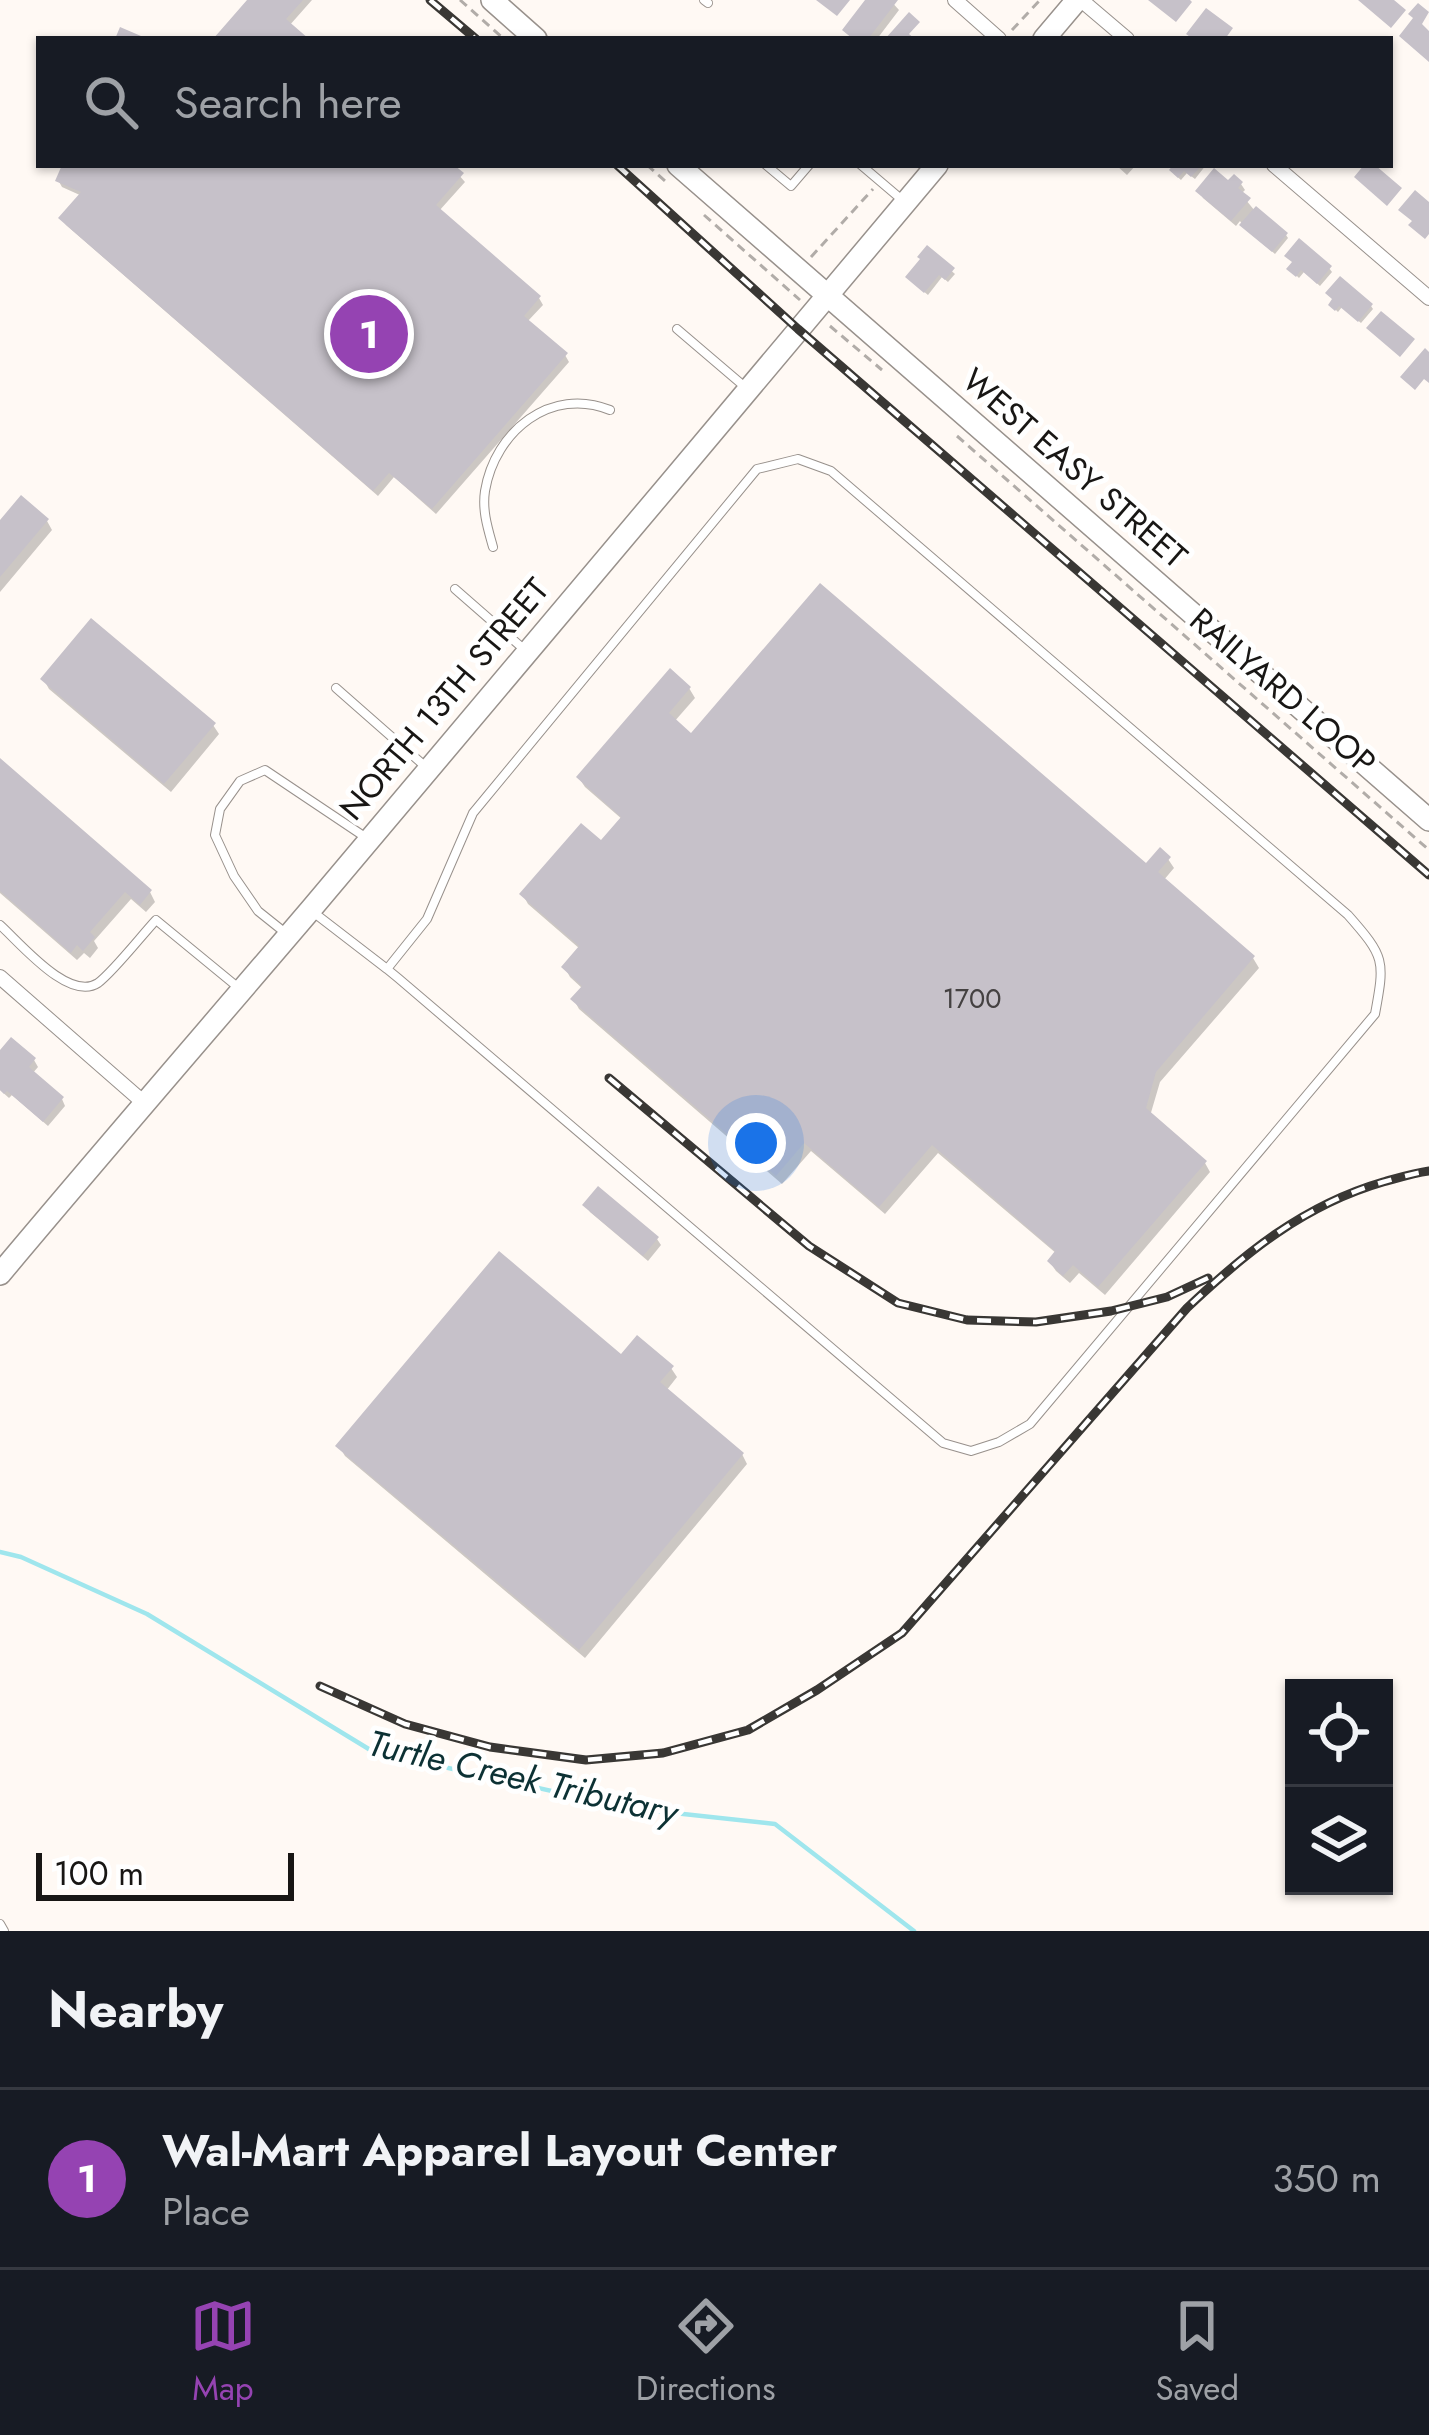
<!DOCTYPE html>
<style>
body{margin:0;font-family:Jost,sans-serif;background:#20242c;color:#f1f3f6}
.controls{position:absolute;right:36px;bottom:36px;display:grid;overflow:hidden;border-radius:0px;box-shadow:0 3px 9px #0004}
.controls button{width:108px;height:108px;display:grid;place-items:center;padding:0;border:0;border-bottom:3px solid #363941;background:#171b24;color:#f1f3f6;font:60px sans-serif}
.scale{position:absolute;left:36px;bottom:30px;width:258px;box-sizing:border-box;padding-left:12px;border:6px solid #181614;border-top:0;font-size:33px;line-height:42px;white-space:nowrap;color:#181614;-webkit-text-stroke:9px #fff;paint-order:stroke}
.you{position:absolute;left:756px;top:1143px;width:42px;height:42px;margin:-30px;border:9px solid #fff;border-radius:50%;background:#1a73e8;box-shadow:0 0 0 18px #1a73e833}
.badge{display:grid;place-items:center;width:78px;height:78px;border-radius:50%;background:#9543b2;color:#fff;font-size:39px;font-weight:700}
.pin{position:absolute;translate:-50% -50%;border:6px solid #fff;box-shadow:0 3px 12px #0006}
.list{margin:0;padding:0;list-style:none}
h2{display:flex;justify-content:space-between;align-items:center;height:156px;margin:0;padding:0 48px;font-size:51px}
h2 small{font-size:39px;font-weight:400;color:#9ea1a6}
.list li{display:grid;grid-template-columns:78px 1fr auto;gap:36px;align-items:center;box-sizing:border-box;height:180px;padding:0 48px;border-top:3px solid #363941}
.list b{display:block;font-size:45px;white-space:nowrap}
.list p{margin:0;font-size:39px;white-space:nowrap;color:#9ea1a6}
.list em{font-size:39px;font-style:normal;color:#9ea1a6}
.icon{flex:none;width:66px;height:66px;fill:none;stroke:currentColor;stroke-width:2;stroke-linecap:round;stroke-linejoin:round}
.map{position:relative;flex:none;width:1429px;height:1931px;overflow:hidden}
.search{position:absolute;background:#171b24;box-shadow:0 3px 9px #0004;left:36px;right:36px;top:36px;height:132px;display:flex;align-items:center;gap:30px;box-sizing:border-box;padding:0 42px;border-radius:0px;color:#9ea1a6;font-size:45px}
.sheet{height:336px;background:#171b24}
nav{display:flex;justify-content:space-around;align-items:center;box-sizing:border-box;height:168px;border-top:3px solid #363941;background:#171b24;font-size:33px;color:#9ea1a6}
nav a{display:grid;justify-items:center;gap:6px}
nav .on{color:#9543b2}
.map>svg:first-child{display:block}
.shadow{fill:#0003}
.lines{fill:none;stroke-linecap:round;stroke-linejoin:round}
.stream{stroke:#9fe6ed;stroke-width:4.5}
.building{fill:#c6c1c9}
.lane-casing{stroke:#98918c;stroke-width:10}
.street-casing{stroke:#98918c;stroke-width:16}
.secondary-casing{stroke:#98918c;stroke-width:24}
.path{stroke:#b1aca8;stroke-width:3;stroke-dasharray:9 6;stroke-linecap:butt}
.lane{stroke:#fff;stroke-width:8}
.street{stroke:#fff;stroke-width:14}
.secondary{stroke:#fff;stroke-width:21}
.rail-casing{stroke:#393734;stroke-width:9}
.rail{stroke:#fff;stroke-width:4.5;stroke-dasharray:14;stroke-linecap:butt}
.labels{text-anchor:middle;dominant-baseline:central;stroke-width:10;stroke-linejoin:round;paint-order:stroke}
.number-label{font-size:27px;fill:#444141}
.street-label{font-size:33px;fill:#181614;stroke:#fff}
.water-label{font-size:36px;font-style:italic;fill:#0c3134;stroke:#fff}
</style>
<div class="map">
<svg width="1429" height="1931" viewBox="0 0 1429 1931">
<rect width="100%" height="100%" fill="#fff9f4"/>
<path class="shadow" d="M251 0H312L289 26 305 39H217Z
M868 0H890L899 10 877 39H852L845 30Z
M65 165H450L465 182 439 211 539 298 543 305 527 322 565 355 569 362 436 514 394 477 378 496 66 225 62 219 82 196 62 187 58 180Z
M1116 165H1136L1127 175Z
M1177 165H1206L1195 179 1187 173 1181 180 1174 174Z
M1229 184H1241L1245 190 1241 194 1255 211 1286 235 1288 238 1275 254 1245 229 1240 221 1236 226 1203 198 1199 191Z
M927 249 955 274 948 282 942 277 928 295 911 281Z
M1329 268 1332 272 1320 286 1304 272 1299 278 1290 269Z
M1331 305 1371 306 1373 309 1361 323 1342 307 1338 312Z
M47 521 52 530 0 592V525Z
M44 680 213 725 219 734 171 792 49 689Z
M689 688 695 698 674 722 691 738 1146 868 1168 859 1174 868 1163 881 1253 958 1259 968 1160 1082 1150 1116 1205 1163 1210 1172 1105 1295 1079 1273 1070 1283 1056 1271 1050 1262 1057 1254 938 1153 885 1214 811 1151 782 1184 579 1009 574 1000 583 989 570 977 565 968 580 949 528 904 523 895 601 845 623 820 585 787 579 778Z
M0 762 150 892 155 902 146 912 131 899 94 941 98 948 90 958 84 953 77 960 0 893Z
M0 1054 34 1060 38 1067 32 1074 62 1099 65 1106 48 1126 12 1095 9 1098 0 1090Z
M586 1205 657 1239 661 1245 648 1261 590 1212Z
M621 1358 671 1368 677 1377 666 1391 742 1454 747 1464 585 1658 345 1456 339 1446Z"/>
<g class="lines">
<path class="stream" d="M0 1552 21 1557 147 1614 372 1751 628 1808 775 1824 914 1931"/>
</g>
<path class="building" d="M247 0H303L286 19 309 39H213Z
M816 0H850L837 16Z
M865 0H898L868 39H853L842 30Z
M1148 0H1190L1192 2 1176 22Z
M1358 0H1394L1406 10 1391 28Z
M1418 3 1429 12 1422 24 1429 31V62L1399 36 1413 18 1408 14Z
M1206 8 1233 28 1225 39H1193L1186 34Z
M909 12 920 22 909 34 915 39H885Z
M120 27 148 39H115Z
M62 165H454L464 173 436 205 541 296 524 316 568 353 432 509 389 473 373 491 58 218 81 192 55 181Z
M1173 165H1202L1191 177 1184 171 1178 178 1169 170Z
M1364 165H1375L1402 188 1387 206 1354 177Z
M1214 168 1228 180 1234 174 1243 182 1238 188 1251 198 1231 221 1195 191Z
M1415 190 1429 202V234L1425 239 1408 225 1412 221 1398 210Z
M1256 206 1288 233 1272 252 1239 225Z
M1299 238 1332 266 1317 284 1301 270 1296 277 1286 269 1292 262 1284 256Z
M927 245 955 268 945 280 939 275 924 293 905 277 920 259 917 257Z
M1340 276 1373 304 1358 322 1339 306 1335 311 1328 305 1332 299 1325 293Z
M1381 311 1415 339 1400 357 1366 328Z
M1425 348 1429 352V383L1424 379 1415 390 1400 377Z
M21 495 49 519 0 577V520Z
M820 583 1146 863 1160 847 1171 857 1158 872 1255 956 1156 1072 1146 1108 1207 1161 1098 1287 1073 1265 1063 1276 1047 1261 1055 1251 932 1145 879 1207 804 1143 776 1176 570 999 582 986 561 967 579 946 519 894 581 823 601 840 621 817 576 777 670 668 691 687 669 713 691 733Z
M91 618 216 723 164 784 40 679Z
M0 758 152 890 140 905 125 892 90 932 95 937 83 951 77 945 71 953 0 891Z
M11 1037 36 1058 29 1067 64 1097 43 1122 7 1091 4 1094 0 1090V1050Z
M598 1186 659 1237 643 1256 582 1205Z
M499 1251 621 1354 637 1335 674 1366 660 1382 744 1453 579 1650 335 1446Z"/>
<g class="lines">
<defs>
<path id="lane" d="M704 0 708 3
M766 165 791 186 809 165
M861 165 901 199
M677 329 745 387
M493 547C488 529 482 511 485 491 495 431 551 386 610 410
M455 589 526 651
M336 688 427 768
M313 912 387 969 398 978 943 1443 971 1451 999 1442 1030 1424 1375 1014C1385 960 1385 957 1348 915L831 471 798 459 757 469 473 813 427 919 387 969
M0 925C21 944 69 1002 98 983 113 972 142 935 156 920L240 989
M288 935 258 911 234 876 215 835 220 809 240 781 265 770 368 839
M0 1924 4 1931"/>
<path id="street" d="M955 0 999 39
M1081 0 1127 39
M1274 165 1429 298
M0 977 143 1102"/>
<path id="secondary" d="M492 0 536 39
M1044 39 1077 0
M678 165 1429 820
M0 1274C103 1151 208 1030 312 908 522 662 728 412 937 165"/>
</defs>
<use href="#lane" class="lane-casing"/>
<use href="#street" class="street-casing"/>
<use href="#secondary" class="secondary-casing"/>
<path class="path" d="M460 0 504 39
M1012 30 1040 0
M647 165 665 181
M704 215 800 300
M811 257 873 189
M830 326 882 370
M957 436 1429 850"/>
<use href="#lane" class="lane"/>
<use href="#street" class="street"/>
<use href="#secondary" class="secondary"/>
<defs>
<path id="rail" d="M430 0 476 39
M617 165 798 329 1429 875
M609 1078 809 1246 898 1303 967 1320 1036 1322 1111 1311 1167 1297 1208 1278
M320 1686 405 1724 490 1747 586 1760 663 1753 748 1730 817 1690 902 1633 1187 1308C1245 1253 1304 1205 1383 1182 1398 1178 1414 1173 1429 1171"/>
</defs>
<use href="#rail" class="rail-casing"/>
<use href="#rail" class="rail"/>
</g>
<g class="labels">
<g class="number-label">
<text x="972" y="998">1700</text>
</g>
<g class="street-label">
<text transform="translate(1075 468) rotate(41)">WEST EASY STREET</text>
<text transform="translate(1283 691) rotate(41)">RAILYARD LOOP</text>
<text transform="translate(444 699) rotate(-50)">NORTH 13TH STREET</text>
</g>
<g class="water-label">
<text transform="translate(523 1777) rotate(13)">Turtle Creek Tributary</text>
</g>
</g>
</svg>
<div class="controls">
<button><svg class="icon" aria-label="locate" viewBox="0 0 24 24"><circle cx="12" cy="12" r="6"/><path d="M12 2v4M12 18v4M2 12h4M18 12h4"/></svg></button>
<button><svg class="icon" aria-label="layers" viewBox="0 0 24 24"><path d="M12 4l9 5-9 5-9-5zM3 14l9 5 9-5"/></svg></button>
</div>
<div class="scale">100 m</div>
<div class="you"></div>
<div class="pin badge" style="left:369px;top:334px">1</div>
<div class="search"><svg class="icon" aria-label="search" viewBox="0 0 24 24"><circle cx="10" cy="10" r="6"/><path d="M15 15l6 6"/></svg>Search here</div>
</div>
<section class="sheet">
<h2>Nearby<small></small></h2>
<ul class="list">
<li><span class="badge">1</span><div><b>Wal-Mart Apparel Layout Center</b><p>Place</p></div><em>350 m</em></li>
</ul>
</section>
<nav>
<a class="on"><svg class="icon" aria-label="map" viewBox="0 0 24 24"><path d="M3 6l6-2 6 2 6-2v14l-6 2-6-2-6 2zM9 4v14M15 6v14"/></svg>Map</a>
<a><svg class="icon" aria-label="directions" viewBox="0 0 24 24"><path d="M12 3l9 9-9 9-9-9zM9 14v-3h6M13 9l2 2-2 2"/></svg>Directions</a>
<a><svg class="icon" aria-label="saved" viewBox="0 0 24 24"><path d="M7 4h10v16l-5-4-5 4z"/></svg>Saved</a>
</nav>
